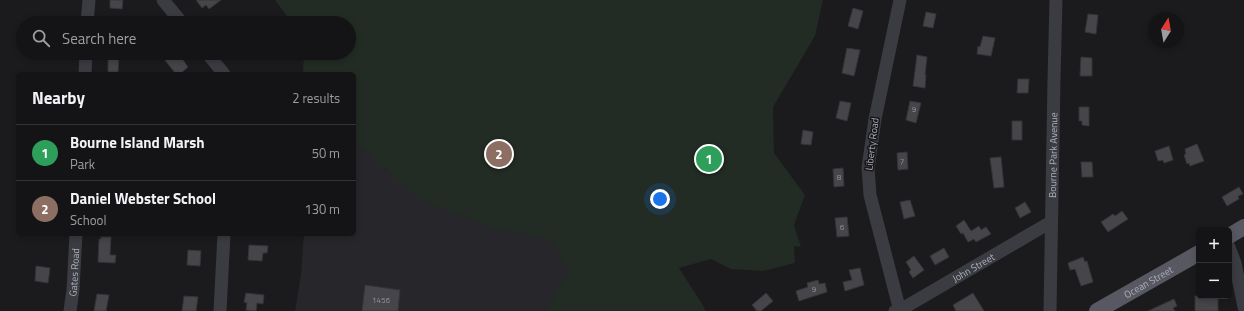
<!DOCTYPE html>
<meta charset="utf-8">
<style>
body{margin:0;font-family:"Titillium Web",sans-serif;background:#1d1d1f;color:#f1f3f6}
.controls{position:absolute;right:12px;bottom:12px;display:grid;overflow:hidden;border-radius:6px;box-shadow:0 2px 6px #0003}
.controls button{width:36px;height:36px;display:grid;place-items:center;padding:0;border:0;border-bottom:1px solid #333335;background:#141416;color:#f1f3f6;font:20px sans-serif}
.compass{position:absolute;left:1148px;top:12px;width:36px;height:36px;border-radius:50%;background:#141416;box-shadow:0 2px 6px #0003;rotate:11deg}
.you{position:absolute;left:660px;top:199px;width:14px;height:14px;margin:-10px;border:3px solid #fff;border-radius:50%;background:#1a73e8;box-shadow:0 0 0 6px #1a73e833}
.badge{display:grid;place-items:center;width:26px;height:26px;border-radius:50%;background:#1a73e8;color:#fff;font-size:13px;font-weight:700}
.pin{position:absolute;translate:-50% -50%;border:2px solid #fff;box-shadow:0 1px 4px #0006}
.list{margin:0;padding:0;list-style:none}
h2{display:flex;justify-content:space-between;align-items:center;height:52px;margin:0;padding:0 16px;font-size:17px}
h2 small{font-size:13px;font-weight:400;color:#9d9ea1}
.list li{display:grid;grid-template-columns:26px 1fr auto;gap:12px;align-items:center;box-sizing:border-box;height:56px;padding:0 16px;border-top:1px solid #333335}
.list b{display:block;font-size:15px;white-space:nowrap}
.list p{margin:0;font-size:13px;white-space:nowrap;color:#9d9ea1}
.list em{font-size:13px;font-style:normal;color:#9d9ea1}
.icon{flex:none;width:22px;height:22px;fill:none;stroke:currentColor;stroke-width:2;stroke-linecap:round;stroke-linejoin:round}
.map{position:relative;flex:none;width:1244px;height:311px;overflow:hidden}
.search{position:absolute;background:#141416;box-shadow:0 2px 6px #0003;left:16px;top:16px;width:340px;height:44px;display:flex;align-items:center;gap:10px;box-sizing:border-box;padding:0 14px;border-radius:22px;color:#9d9ea1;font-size:15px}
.panel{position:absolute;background:#141416;box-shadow:0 2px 6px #0003;left:16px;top:72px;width:340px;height:164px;border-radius:6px}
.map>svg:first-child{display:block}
.built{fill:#27262a}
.green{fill:#222b24}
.building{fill:#45454a;stroke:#353439}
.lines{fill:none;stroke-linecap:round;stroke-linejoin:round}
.minor{stroke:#3b3c42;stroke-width:13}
.major{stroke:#575861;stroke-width:16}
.labels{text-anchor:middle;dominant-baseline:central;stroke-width:3;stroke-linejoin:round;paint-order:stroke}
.number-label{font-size:8px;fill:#9395a0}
.street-label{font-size:10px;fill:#adb0bc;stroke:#161518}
</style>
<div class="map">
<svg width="1244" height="311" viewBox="0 0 1244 311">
<rect width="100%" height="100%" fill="#1b1a1d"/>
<path class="built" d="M644 0V311H295L301 275 304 234H354V74L349 53V23Z"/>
<path class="green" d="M275 0H823L815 36 773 107 774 153 805 195 794 225 801 247 794 246 795 263 763 271 731 269 711 259 679 268 704 307 705 311H546L569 270 549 239 493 228 416 198 354 139V74H303L304 53H349V23H292Z"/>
<path class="building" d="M110 0H123L122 9 110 8Z
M196 0H221L209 9 206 5 202 8Z
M853 8 863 11 858 29 848 26Z
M926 12 936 14 933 28 923 26Z
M1088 14 1098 15 1096 34 1085 32Z
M983 36 995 38 991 56 977 54 978 46 980 47Z
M847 48 860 50 854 76 842 73Z
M172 53H178L188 67 180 74H176L164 59Z
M108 55H119L118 72H108Z
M917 55 927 57 925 75H926L925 88 913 86Z
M1081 57 1092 58V76H1080Z
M1018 79H1029L1028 93H1017Z
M840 101 851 103 847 121 836 118Z
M910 101 921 103 916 123 906 120Z
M1079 107H1089V126L1082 125V121H1079Z
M1012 121H1022V140H1012Z
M803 130 813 132 811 145 801 144Z
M1197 144 1204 161 1190 166 1189 163 1187 164 1184 155 1186 154 1185 149Z
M1169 146 1173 160 1164 163 1163 160 1158 161 1155 151Z
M907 152 908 169 898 170 897 153Z
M1001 157 1004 187 994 188 990 158Z
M1081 162H1092L1093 177H1082Z
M843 168 844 186 834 187 833 169Z
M1239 187 1243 194 1238 196 1239 199 1227 206 1222 197Z
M910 200 915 216 904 219 900 202Z
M1025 202 1031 212 1020 218 1015 208Z
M1122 211 1128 219 1108 232 1101 222 1113 214 1115 216Z
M847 217 849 236 837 237 835 218Z
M964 220 971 231 979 226 981 230 986 227 991 234 976 242 974 239 968 242 963 233 961 234 956 226Z
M101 237H111L110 255H116L115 263 98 262 99 239H101Z
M249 245 268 246 267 253H263L262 261 248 260Z
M944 248 949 257 935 265 930 256Z
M188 250 201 251 200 266 187 265Z
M914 256 924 270 913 278 909 272 911 270 906 262Z
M1083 257 1085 262 1087 261 1093 282 1081 286 1075 269 1070 270 1068 263Z
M36 266 50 268 48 283 35 281Z
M860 268 864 285 845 291 843 282 852 280 849 270Z
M818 280 819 284 825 283 827 292 799 301 796 291 808 287 807 283Z
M365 285 400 290 398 311H362Z
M246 293 264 295 263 304 257 303 256 311 246 310 247 303 244 302Z
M766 293 773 301 761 311H757L752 305Z
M973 293 984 311H956L953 305Z
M97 294 109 295 106 311H94Z
M184 296 198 297 196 311H182Z
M1195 296H1218V311H1195Z
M1174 299 1177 306 1173 308 1175 311H1148Z"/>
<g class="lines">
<g class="minor">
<path d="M163 0 182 23"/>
<path d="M900 0 875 119 868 168 870 195 900 311"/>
<path d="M87 23 89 0"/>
<path d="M207 53 224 74"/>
<path d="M85 74 86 53"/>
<path d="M1229 247 1235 263 1244 307"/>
<path id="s1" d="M70 311 73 290 76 234"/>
<path d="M220 311 224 234"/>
<path id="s2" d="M895 311 900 310 1051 222"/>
<path id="s3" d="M1050 311 1054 80 1056 0"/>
</g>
<g class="major">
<path d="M1229 236 1244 227"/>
<path id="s4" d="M1097 311 1199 253"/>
</g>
</g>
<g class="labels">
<g class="number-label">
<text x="914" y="109">9</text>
<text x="902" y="161">7</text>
<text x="839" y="177">8</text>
<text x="842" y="227">6</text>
<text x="814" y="289">9</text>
<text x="381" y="300">1456</text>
</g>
<g class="street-label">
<text transform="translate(872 144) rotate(-83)">Liberty Road</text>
<text stroke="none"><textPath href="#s3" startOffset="156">Bourne Park Avenue</textPath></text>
<text stroke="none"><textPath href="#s2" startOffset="90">John Street</textPath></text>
<text stroke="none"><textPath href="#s1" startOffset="39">Gates Road</textPath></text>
<text stroke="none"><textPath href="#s4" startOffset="59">Ocean Street</textPath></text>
</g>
</g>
</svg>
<div class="controls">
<button>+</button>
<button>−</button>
</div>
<svg class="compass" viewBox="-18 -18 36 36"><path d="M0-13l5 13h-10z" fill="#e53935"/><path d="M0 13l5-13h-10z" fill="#9d9ea1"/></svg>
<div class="you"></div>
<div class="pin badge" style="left:709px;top:159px;background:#2e9e5b">1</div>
<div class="pin badge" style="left:499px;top:154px;background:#8d6e63">2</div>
<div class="search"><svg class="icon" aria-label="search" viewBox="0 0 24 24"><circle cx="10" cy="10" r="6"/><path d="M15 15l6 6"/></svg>Search here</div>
<section class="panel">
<h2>Nearby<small>2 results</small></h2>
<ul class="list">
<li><span class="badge" style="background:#2e9e5b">1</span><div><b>Bourne Island Marsh</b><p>Park</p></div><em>50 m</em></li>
<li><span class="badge" style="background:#8d6e63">2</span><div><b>Daniel Webster School</b><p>School</p></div><em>130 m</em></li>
</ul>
</section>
</div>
